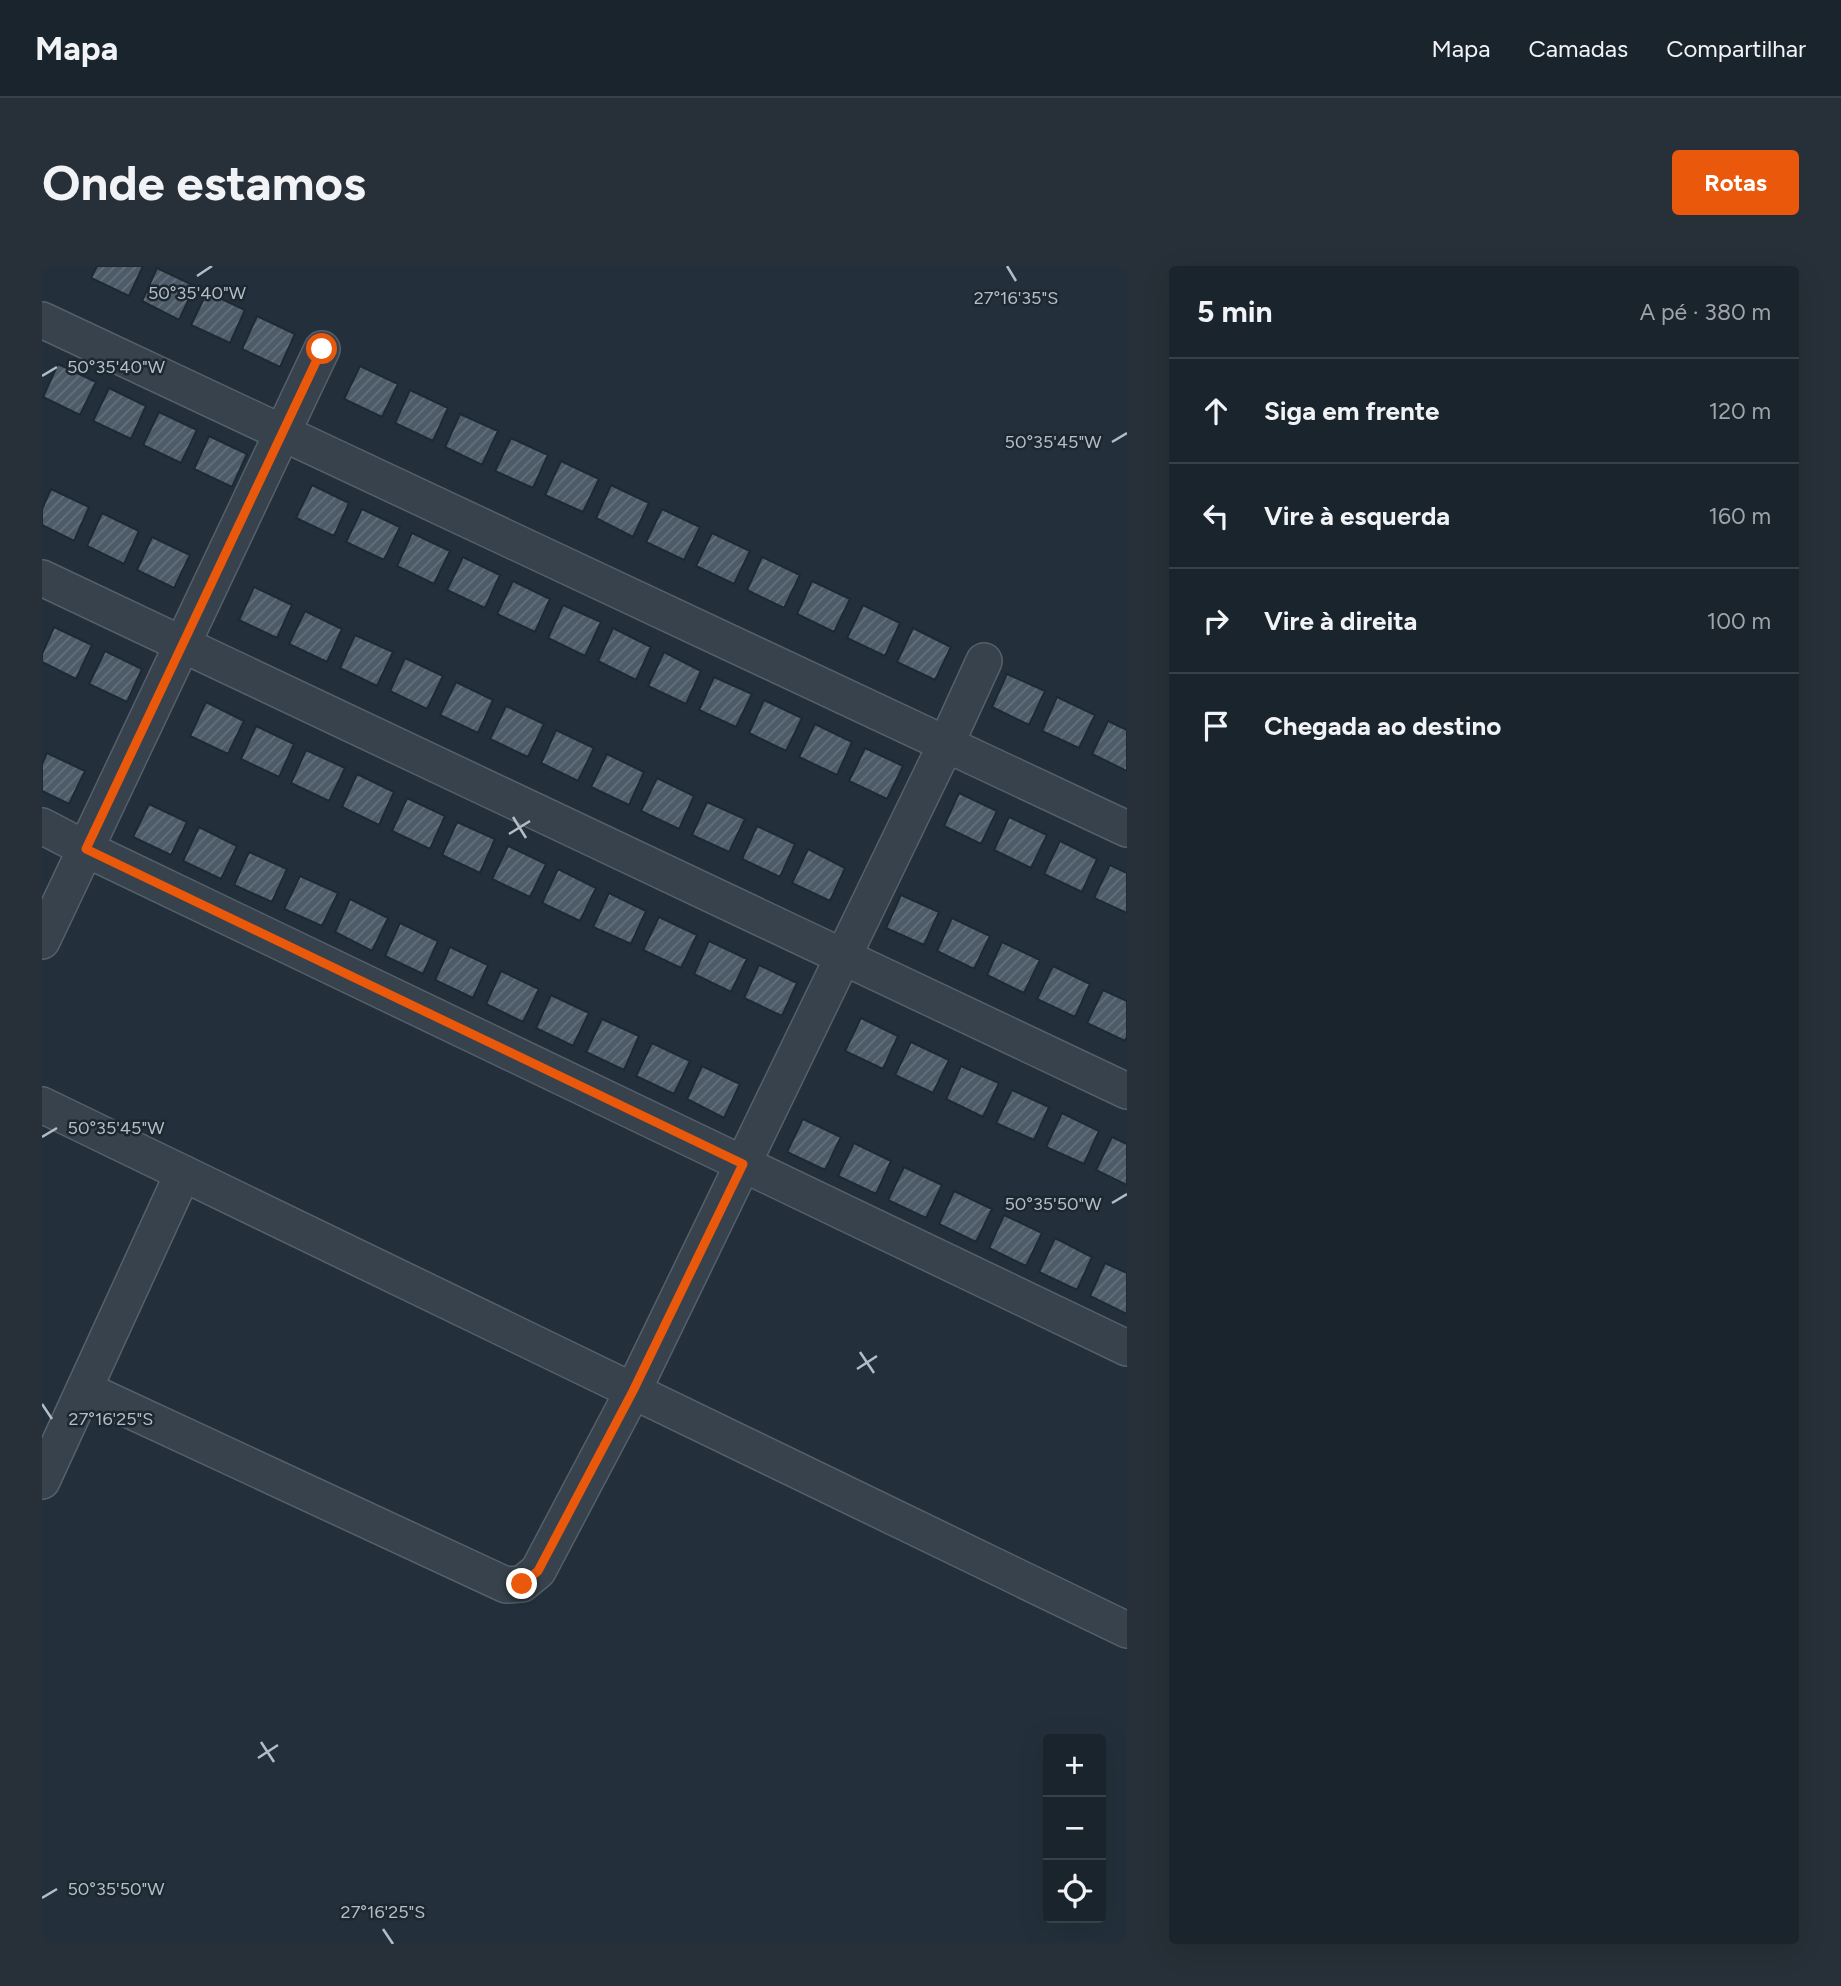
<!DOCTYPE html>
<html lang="pt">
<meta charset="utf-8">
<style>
body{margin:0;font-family:Figtree,sans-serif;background:#273038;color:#f1f3f6}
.controls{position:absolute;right:21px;bottom:21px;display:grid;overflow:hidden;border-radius:7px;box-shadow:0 7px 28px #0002}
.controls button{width:63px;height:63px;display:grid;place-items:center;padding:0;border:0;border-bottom:2px solid #384148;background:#1a242c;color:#f1f3f6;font:35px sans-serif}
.stop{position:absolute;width:21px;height:21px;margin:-16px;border:5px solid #ea580c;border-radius:50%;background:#fff}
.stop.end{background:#ea580c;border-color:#fff;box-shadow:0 2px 7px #0008}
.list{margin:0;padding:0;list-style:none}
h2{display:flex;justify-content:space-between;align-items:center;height:91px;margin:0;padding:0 28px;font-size:30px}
h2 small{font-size:23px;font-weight:400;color:#9fa4a9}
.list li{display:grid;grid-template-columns:46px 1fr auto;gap:21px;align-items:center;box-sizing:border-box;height:105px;padding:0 28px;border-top:2px solid #384148}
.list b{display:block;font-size:26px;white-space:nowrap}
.list em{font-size:23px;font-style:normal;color:#9fa4a9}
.icon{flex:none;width:38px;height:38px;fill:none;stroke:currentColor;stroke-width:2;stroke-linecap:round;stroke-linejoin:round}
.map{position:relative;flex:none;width:1085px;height:1678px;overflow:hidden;border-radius:7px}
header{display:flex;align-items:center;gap:42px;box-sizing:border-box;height:98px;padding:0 35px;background:#1a242c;border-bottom:2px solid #384148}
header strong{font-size:33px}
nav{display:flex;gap:38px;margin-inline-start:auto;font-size:24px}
.intro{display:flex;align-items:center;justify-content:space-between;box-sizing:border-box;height:168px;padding:0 42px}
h1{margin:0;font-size:49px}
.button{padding:18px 32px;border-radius:7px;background:#ea580c;color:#fff;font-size:24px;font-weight:700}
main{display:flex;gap:42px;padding:0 42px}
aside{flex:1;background:#1a242c;border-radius:7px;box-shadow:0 7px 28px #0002}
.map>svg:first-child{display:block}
.building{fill:url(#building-hatch);stroke:#1e2933;stroke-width:2}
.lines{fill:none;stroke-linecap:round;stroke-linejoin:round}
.street-casing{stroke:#55606a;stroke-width:38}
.street{stroke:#37424c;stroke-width:35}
.route{stroke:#ea580c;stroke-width:9}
.ticks{fill:none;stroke:#b2bdc7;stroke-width:2.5}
.ticks-label{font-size:18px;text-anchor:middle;fill:#b2bdc7;stroke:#1c2730;stroke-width:5;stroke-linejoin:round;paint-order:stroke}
</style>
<header>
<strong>Mapa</strong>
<nav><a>Mapa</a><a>Camadas</a><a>Compartilhar</a></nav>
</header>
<div class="intro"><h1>Onde estamos</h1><a class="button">Rotas</a></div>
<main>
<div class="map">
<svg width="1085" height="1678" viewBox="0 0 1085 1678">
<defs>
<pattern id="building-hatch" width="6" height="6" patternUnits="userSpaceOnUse" patternTransform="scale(1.75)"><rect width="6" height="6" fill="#4c5b67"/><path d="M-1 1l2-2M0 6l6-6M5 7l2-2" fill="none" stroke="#63717b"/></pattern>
</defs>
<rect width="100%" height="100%" fill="#23303b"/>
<path class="building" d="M55 0H101L87 30 49 12Z
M115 2 153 20 137 54 100 35Z
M165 26 203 44 188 77 149 59Z
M215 50 253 68 238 101 200 83Z
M16 98 54 116 38 149 1 131Z
M318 100 356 118 340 151 302 133Z
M67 122 104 140 89 173 51 155Z
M368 124 406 142 391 175 353 157Z
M117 146 155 164 139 197 101 179Z
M418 148 456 165 440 199 403 181Z
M167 170 205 188 190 221 152 203Z
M469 172 506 189 491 222 453 205Z
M519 195 557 213 541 246 503 229Z
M270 219 307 237 292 270 254 252Z
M569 219 607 237 591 271 554 252Z
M9 223 47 241 32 275 0 259V243Z
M320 243 358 261 342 294 304 276Z
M620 243 658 261 642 294 604 276Z
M60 247 97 265 82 298 45 280Z
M370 267 408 285 392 318 355 300Z
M670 267 708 285 692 318 654 300Z
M110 271 148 289 132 322 95 304Z
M421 291 458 309 443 342 405 324Z
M720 291 758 309 742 342 705 324Z
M471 315 508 333 493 366 455 348Z
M770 315 808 333 792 366 755 348Z
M212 321 250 339 235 372 197 354Z
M521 339 559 356 543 390 506 372Z
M821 339 858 357 843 390 805 372Z
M263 345 300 363 285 396 247 378Z
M12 361 50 379 34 413 0 396V388Z
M571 362 609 381 594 414 556 395Z
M871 362 909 381 893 414 855 396Z
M313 369 351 386 335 420 298 402Z
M63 385 100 403 85 436 47 418Z
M622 386 659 405 644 438 606 420Z
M363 392 401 410 385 443 348 425Z
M965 408 1003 425 987 459 950 441Z
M672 411 710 428 694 461 657 444Z
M414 416 451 434 436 467 398 449Z
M1015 431 1053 449 1037 482 1000 465Z
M722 434 760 452 744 485 707 467Z
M164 436 202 455 186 488 148 470Z
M464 440 502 458 486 491 448 473Z
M1066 455 1085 464V505L1050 488Z
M773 458 810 476 795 509 757 491Z
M214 460 252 478 237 511 199 493Z
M514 464 552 482 536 515 499 497Z
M823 482 861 500 845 533 807 515Z
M264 484 303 502 287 535 249 517Z
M5 487 43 505 27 538 0 525V498Z
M565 488 602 506 587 539 549 521Z
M315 508 352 526 337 559 300 541Z
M615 512 652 530 637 563 599 545Z
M917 527 955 545 939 578 902 560Z
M365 532 403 550 388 583 350 565Z
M665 536 703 553 687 586 650 569Z
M107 538 145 556 129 589 91 571Z
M967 551 1005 569 989 602 952 584Z
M415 556 453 573 438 607 400 589Z
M715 560 753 578 738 611 700 593Z
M157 561 195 580 179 613 141 595Z
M1018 575 1055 593 1040 626 1002 608Z
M466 580 504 598 488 631 450 613Z
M766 583 803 602 788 635 750 617Z
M207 586 245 603 230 636 192 619Z
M1068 599 1085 607V647L1052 632Z
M516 603 554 622 538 655 500 637Z
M258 610 296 627 280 660 242 643Z
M567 627 604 645 589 678 551 661Z
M859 629 897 646 882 679 844 662Z
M308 633 346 652 330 685 293 666Z
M617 651 655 669 639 702 601 684Z
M910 652 948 670 932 703 895 685Z
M358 657 396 675 381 708 343 690Z
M667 675 705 693 689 726 652 708Z
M960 676 998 694 982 727 945 709Z
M408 681 446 699 431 732 393 714Z
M717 699 755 717 740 750 702 732Z
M1011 700 1048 718 1033 751 995 733Z
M459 705 497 723 481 756 444 738Z
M1061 724 1085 735V771L1083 775 1045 757Z
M509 729 547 747 531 780 494 762Z
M819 752 856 770 841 803 803 785Z
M560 753 597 770 582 804 544 786Z
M869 776 907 794 891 827 853 809Z
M610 777 648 795 632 828 594 810Z
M660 800 698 818 682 852 645 833Z
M919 800 957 817 941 851 904 833Z
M970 824 1007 841 992 874 954 857Z
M1020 847 1057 865 1042 898 1004 881Z
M761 853 799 871 783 904 745 886Z
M1070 871 1085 878V919L1054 904Z
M812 877 849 895 834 928 796 910Z
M862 901 900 919 884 952 846 934Z
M912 925 950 943 934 976 897 958Z
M962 949 1000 967 984 1000 947 982Z
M1013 972 1050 991 1035 1024 997 1006Z
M1063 997 1085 1007V1048L1048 1030Z"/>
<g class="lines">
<defs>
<path id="street" d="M0 54 1085 563
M0 312 1085 825
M0 560 44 583 1085 1082
M0 675 280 83
M0 839 1085 1364
M42 1123 464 1319 480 1318 496 1305 591 1125 904 478 942 395
M0 1215 141 907"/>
</defs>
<use href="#street" class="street-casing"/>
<use href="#street" class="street"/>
</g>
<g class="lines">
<path class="route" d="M280 83 44 583 701 898 591 1125 496 1305 480 1318"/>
</g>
<path class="ticks" d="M965 0 974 15M155 10 170 0M0 110 15 101M1070 176 1085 167M471 551 484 572M467 568 488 555M0 871 15 862M1070 937 1085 928M818 1086 832 1107M815 1103 835 1090M0 1138 10 1153M219 1476 232 1496M216 1492 236 1479M0 1632 15 1623M341 1663 351 1678"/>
<g class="ticks-label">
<text x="155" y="33">50°35'40"W</text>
<text x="974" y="38">27°16'35"S</text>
<text x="74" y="107">50°35'40"W</text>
<text x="1011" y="182">50°35'45"W</text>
<text x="74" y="868">50°35'45"W</text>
<text x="1011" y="944">50°35'50"W</text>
<text x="69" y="1159">27°16'25"S</text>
<text x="74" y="1629">50°35'50"W</text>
<text x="341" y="1652">27°16'25"S</text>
</g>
</svg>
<div class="controls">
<button>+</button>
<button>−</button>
<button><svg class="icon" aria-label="locate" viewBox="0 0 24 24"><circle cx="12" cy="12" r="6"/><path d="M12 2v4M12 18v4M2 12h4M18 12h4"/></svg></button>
</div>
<div class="stop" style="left:280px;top:83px"></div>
<div class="stop end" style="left:480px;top:1318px"></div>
</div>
<aside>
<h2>5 min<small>A pé · 380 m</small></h2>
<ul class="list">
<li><svg class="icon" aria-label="ahead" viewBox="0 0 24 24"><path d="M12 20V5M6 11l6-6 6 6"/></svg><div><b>Siga em frente</b></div><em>120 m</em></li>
<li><svg class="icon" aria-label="left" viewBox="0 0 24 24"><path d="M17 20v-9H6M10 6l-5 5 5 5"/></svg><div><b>Vire à esquerda</b></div><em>160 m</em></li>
<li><svg class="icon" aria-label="right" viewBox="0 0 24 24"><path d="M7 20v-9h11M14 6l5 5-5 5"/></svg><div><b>Vire à direita</b></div><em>100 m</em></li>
<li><svg class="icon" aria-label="arrive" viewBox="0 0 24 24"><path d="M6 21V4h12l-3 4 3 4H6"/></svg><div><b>Chegada ao destino</b></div></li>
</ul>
</aside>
</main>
